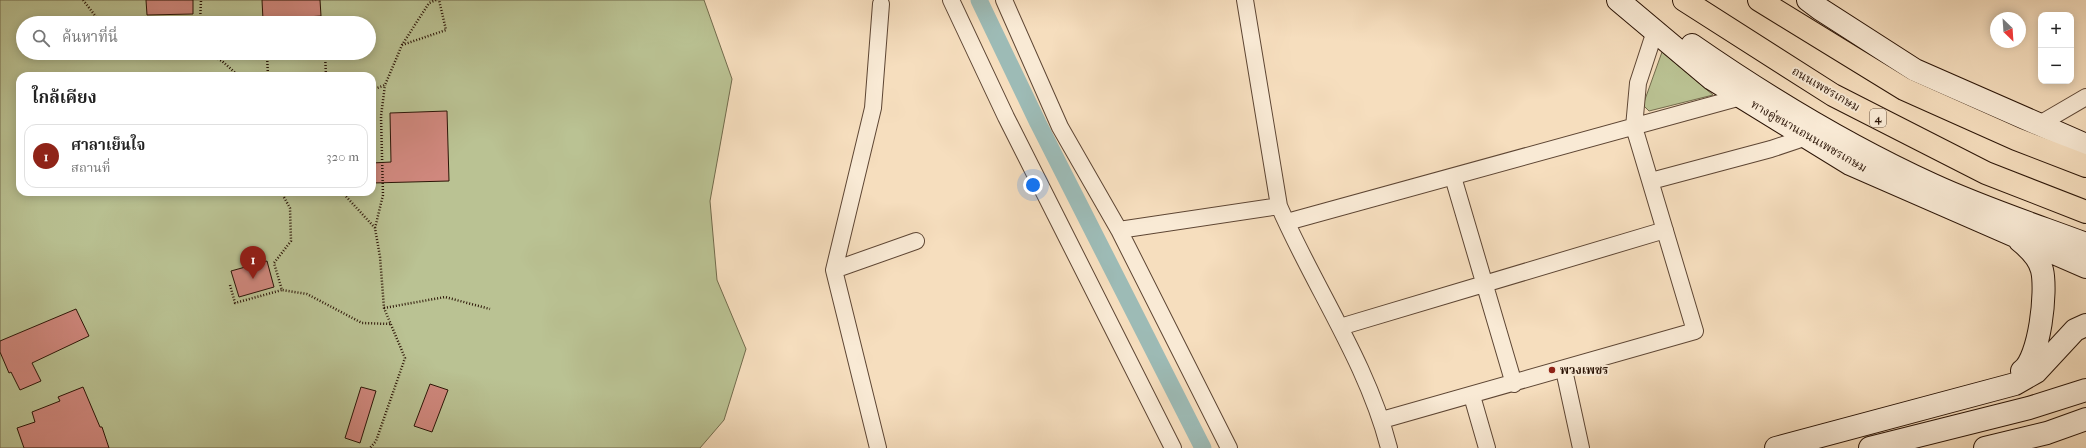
<!DOCTYPE html>
<html lang="th">
<meta charset="utf-8">
<style>
body{margin:0;font-family:"IM FELL French Canon","Noto Serif Thai",serif;background:#f6f6f6;color:#222}
.controls{position:absolute;right:12px;top:12px;display:grid;overflow:hidden;border-radius:8px;box-shadow:0 2px 10px #0003}
.controls button{width:36px;height:36px;display:grid;place-items:center;padding:0;border:0;border-bottom:1px solid #e0e0e0;background:#fff;color:#222;font:20px sans-serif}
.compass{position:absolute;left:1990px;top:12px;width:36px;height:36px;border-radius:50%;background:#fff;box-shadow:0 2px 10px #0003;rotate:155deg}
.you{position:absolute;left:1033px;top:185px;width:14px;height:14px;margin:-10px;border:3px solid #fff;border-radius:50%;background:#1a73e8;box-shadow:0 0 0 6px #1a73e833}
.badge{display:grid;place-items:center;width:26px;height:26px;border-radius:50%;background:#8f2418;color:#fff;font-size:13px;font-weight:700}
.pin{position:absolute;translate:-50% -33px;filter:drop-shadow(0 1px 2px #0008)}
.pin::after{content:'';position:absolute;top:21px;width:14px;height:12px;background:inherit;clip-path:polygon(0 0,100% 0,50% 100%)}
.list{margin:0;padding:0;list-style:none}
h2{display:flex;justify-content:space-between;align-items:center;height:52px;margin:0;padding:0 16px;font-size:17px}
h2 small{font-size:13px;font-weight:400;color:#767676}
.list li{display:grid;grid-template-columns:26px 1fr auto;gap:12px;align-items:center;box-sizing:border-box;height:64px;margin:0 8px 8px;padding:0 8px;border:1px solid #e0e0e0;border-radius:12px}
.list b{display:block;font-size:15px;white-space:nowrap}
.list p{margin:0;font-size:13px;white-space:nowrap;color:#767676}
.list em{font-size:13px;font-style:normal;color:#767676}
.icon{flex:none;width:22px;height:22px;fill:none;stroke:currentColor;stroke-width:2;stroke-linecap:round;stroke-linejoin:round}
.map{position:relative;flex:none;width:2086px;height:448px;overflow:hidden}
.search{position:absolute;background:#fff;box-shadow:0 2px 10px #0003;left:16px;top:16px;width:360px;height:44px;display:flex;align-items:center;gap:10px;box-sizing:border-box;padding:0 14px;border-radius:22px;color:#767676;font-size:15px}
.panel{position:absolute;background:#fff;box-shadow:0 2px 10px #0003;left:16px;top:72px;width:360px;height:124px;border-radius:12px}
.map>svg:first-child{display:block}
.green{fill:#bac293;stroke:#726b4c;fill-rule:evenodd}
.lines{fill:none;stroke-linecap:round;stroke-linejoin:round}
.canal{stroke:#9dbbb6;stroke-width:17}
.building{fill:#d0887e;stroke:#2b1406}
.street-casing{stroke:#5e4634;stroke-width:18}
.secondary-casing{stroke:#2b1406;stroke-width:24}
.highway-casing{stroke:#2b1406;stroke-width:24}
.path{stroke:#2b1406;stroke-width:2.5;stroke-dasharray:1 2;stroke-linecap:butt}
.street{stroke:#f9ead5;stroke-width:16}
.secondary{stroke:#f9ead5;stroke-width:22}
.highway{stroke:#f6debe;stroke-width:22}
.poi-dot{fill:#8f2418;stroke:#f9ead5;stroke-width:1.5}
.labels{text-anchor:middle;dominant-baseline:central;stroke-width:4;stroke-linejoin:round;paint-order:stroke}
.shield{fill:#f9ead5;stroke:#695444;stroke-width:1}
.shield-label{font-size:11px;font-weight:bold;fill:#2b1406}
.street-label{font-size:12px;fill:#2b1406;stroke:#f9ead5}
.poi-label{font-size:12px;font-weight:bold;fill:#2b1406;stroke:#f9ead5;text-anchor:start}
</style>
<div class="map">
<svg width="2086" height="448" viewBox="0 0 2086 448">
<rect width="100%" height="100%" fill="#f6debe"/>
<filter id="stains"><feTurbulence type="fractalNoise" baseFrequency=".005" numOctaves="4"/><feColorMatrix values="0 0 0 0 .2 0 0 0 0 .09 0 0 0 0 .02 0 0 0 .5 -.17"/></filter>
<radialGradient id="worn" r=".72"><stop offset=".6" stop-color="#630" stop-opacity="0"/><stop offset="1" stop-color="#630" stop-opacity=".3"/></radialGradient>
<path class="green" d="M0 0H704L732 79 710 201 717 280 746 349 724 420 700 448H0ZM23 23H369V53H23ZM20 76H372V192H20Z
M1662 52 1713 95 1649 111 1643 105Z"/>
<g class="lines">
<path class="canal" d="M979 0 1038 123 1203 448"/>
</g>
<path class="building" d="M146 0H193V14L147 15Z
M262 0H320L321 16 263 20Z
M447 111 449 181 372 183V163L391 162 390 113Z
M267 261 274 287 239 297 231 271Z
M76 309 89 336 32 363 41 381 20 390 11 372 9 373 0 352V341Z
M430 384 448 390 432 432 414 426Z
M83 387 100 427H102L109 448H24L17 428 35 422 32 412 60 401 58 397Z
M361 387 376 391 360 443 345 438Z"/>
<g class="lines">
<defs>
<path id="street" d="M951 0 1006 117 1173 448
M1004 0 1060 127 1119 230 1229 448
M1245 0 1279 206
M2038 125 2086 97
M1453 177 1514 384
M1651 181 1771 149 1807 137
M1287 222 1741 97
M1119 230 1279 206C1314 287 1367 362 1389 448
M834 270 916 241
M1340 327 1665 230
M1564 370 1581 448
M1472 396 1487 448
M1382 420 1695 331 1634 127 1638 83 1655 31
M878 448 834 270 873 108 881 4"/>
<path id="secondary" d="M1618 0 1712 79 1850 164 2086 267
M1808 0 1820 9 1915 70 2086 145
M1692 45C1767 97 1850 147 1933 185 1983 208 2035 225 2086 244
M2020 241C2030 249 2039 258 2042 270 2047 291 2040 358 2022 371
M1776 448 2015 384 2036 372 2075 330 2086 325
M1870 448 2029 408 2086 390
M1985 448 2047 433 2086 419"/>
<path id="highway" d="M1684 0 1833 95 1986 173 2086 212
M1759 0 1904 89 2016 139 2086 166"/>
</defs>
<use href="#street" class="street-casing"/>
<use href="#secondary" class="secondary-casing"/>
<use href="#highway" class="highway-casing"/>
<path class="path" d="M83 0 97 18 126 23
M200 23 201 0
M402 45 446 30 439 0
M207 53 222 61 239 76
M267 53V55L325 53
M325 53 326 76
M267 55 268 76
M372 90 385 85 402 45 429 3 436 0
M281 192 290 208 291 241 274 263 282 290 307 294 362 323 391 324
M342 192 375 228 380 257 384 308 405 358 376 441 370 448
M375 228 383 195 381 116 385 85
M230 285 235 303 282 290
M384 308 445 297 490 309"/>
<use href="#street" class="street"/>
<use href="#secondary" class="secondary"/>
<use href="#highway" class="highway"/>
</g>
<circle class="poi-dot" cx="1552" cy="370" r="4"/>
<g class="labels">
<rect class="shield" x="1870" y="109" width="16" height="18" rx="3"/>
<g class="shield-label">
<text x="1878" y="118">4</text>
</g>
<g class="street-label">
<text transform="translate(1826 89) rotate(30)">ถนนเพชรเกษม</text>
<text transform="translate(1809 136) rotate(30)">ทางคู่ขนานถนนเพชรเกษม</text>
</g>
<g class="poi-label">
<text x="1560" y="370">พวงเพชร</text>
</g>
</g>
<rect width="100%" height="100%" filter="url(#stains)"/>
<rect width="100%" height="100%" fill="url(#worn)"/>
</svg>
<div class="controls">
<button>+</button>
<button>−</button>
</div>
<svg class="compass" viewBox="-18 -18 36 36"><path d="M0-13l5 13h-10z" fill="#e53935"/><path d="M0 13l5-13h-10z" fill="#767676"/></svg>
<div class="you"></div>
<div class="pin badge" style="left:253px;top:279px">1</div>
<div class="search"><svg class="icon" aria-label="search" viewBox="0 0 24 24"><circle cx="10" cy="10" r="6"/><path d="M15 15l6 6"/></svg>ค้นหาที่นี่</div>
<section class="panel">
<h2>ใกล้เคียง<small></small></h2>
<ul class="list">
<li><span class="badge">1</span><div><b>ศาลาเย็นใจ</b><p>สถานที่</p></div><em>320 m</em></li>
</ul>
</section>
</div>
